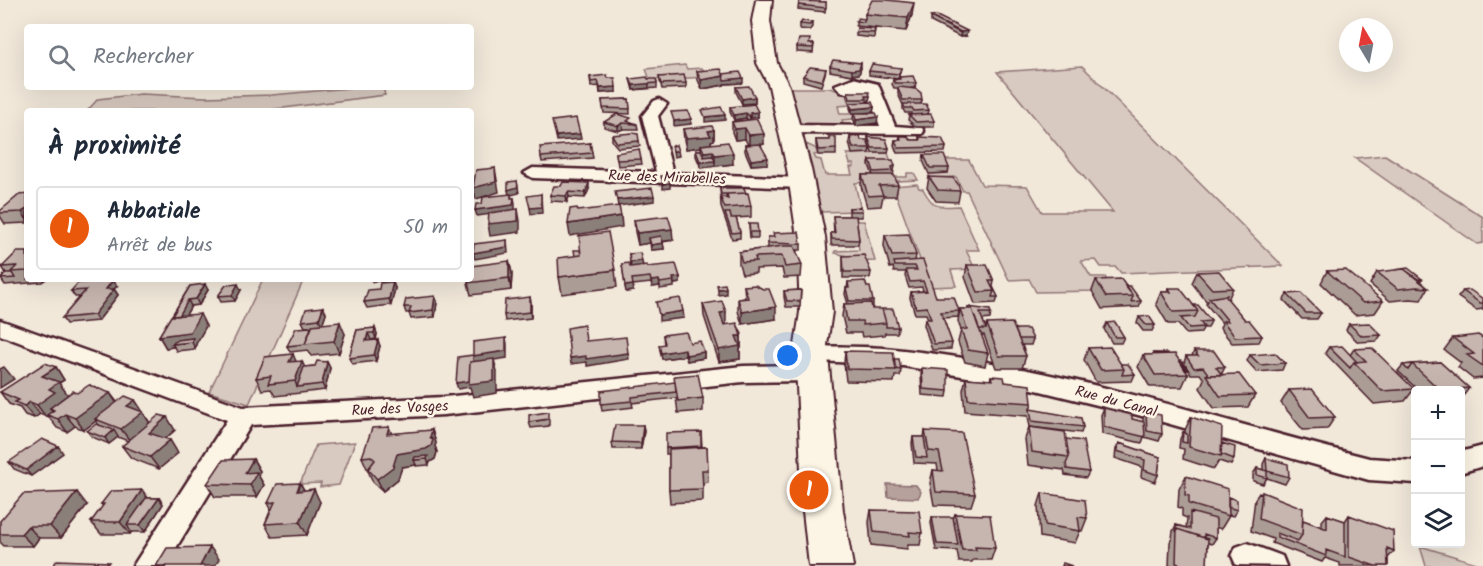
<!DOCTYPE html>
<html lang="fr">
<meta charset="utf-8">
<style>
body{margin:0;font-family:Kalam,sans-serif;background:#f2f2f3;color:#1f2937}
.controls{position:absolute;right:18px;bottom:18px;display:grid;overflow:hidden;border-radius:6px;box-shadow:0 6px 24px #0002}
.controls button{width:54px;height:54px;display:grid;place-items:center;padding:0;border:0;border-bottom:2px solid #e0e1e3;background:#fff;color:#1f2937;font:30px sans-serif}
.compass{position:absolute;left:1339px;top:18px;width:54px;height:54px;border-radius:50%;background:#fff;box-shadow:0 6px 24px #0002;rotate:350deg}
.you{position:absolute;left:788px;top:356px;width:21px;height:21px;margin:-15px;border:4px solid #fff;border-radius:50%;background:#1a73e8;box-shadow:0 0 0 9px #1a73e833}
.badge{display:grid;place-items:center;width:39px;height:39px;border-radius:50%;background:#ea580c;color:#fff;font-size:20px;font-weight:700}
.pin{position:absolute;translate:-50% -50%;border:3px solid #fff;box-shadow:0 2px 6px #0006}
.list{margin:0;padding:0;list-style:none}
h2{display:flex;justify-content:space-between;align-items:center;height:78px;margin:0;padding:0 24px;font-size:26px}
h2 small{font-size:20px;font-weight:400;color:#747a83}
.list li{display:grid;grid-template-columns:39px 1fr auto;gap:18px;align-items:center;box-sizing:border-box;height:84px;margin:0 12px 12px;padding:0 12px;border:2px solid #e0e1e3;border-radius:6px}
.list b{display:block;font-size:22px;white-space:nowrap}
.list p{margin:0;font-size:20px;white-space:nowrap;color:#747a83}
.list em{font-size:20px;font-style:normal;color:#747a83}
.icon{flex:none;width:33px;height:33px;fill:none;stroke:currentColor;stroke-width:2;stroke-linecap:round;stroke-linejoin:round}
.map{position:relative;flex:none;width:1483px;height:566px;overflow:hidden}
.search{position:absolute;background:#fff;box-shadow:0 6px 24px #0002;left:24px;top:24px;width:450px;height:66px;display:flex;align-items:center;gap:15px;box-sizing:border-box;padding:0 21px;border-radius:6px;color:#747a83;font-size:22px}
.panel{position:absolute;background:#fff;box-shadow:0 6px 24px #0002;left:24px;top:108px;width:450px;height:174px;border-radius:6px}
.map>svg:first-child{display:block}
.green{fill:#d8cac0;stroke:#917476;stroke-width:1.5}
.water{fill:#b6a19c;stroke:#8b6d6f;stroke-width:1.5}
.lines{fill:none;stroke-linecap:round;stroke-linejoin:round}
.minor-casing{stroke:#4a1f2b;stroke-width:5}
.secondary-casing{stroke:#4a1f2b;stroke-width:4}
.minor{fill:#fcf5e5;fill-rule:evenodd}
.secondary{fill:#fcf5e5;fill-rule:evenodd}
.wall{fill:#ab9d96;stroke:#4a1f2b;stroke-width:1.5}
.shaded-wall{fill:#8b7f7a;stroke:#4a1f2b;stroke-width:1.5}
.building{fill:#c7b6af;stroke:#4a1f2b;stroke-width:1.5}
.labels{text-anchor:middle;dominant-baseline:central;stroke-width:5;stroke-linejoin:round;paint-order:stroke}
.street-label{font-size:15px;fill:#4a1f2b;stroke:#fcf5e5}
</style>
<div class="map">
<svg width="1483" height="566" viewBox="0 0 1483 566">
<rect width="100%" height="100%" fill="#f1e8da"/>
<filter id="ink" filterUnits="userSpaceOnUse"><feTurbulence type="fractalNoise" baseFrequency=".0167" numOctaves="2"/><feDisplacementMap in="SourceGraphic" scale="12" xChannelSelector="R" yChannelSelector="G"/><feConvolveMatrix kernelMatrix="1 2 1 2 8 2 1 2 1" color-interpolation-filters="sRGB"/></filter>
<g filter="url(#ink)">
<path class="green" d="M685 65 687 69 702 68 708 77 650 80 646 69Z
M1082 66 1283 266 1121 273 1116 267H1101L1096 260 1081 261 1091 277H1105L1111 286 1102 291 1036 292 1029 279 1009 280 967 191H963L956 177 930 178 929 174 948 173 943 160H969L982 185 1027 186 1042 212H1113L997 72Z
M360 87H383L385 95 260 111H87L98 99 141 94 205 97 272 95Z
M790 88H829L854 95 847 98 850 105 838 106 840 114H867L854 119 842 120 843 125 801 126Z
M806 144 815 148 818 154 814 155 816 159 821 160 825 175H852L850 167H854V164H850L847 154 888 153 891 162 869 163 873 177H907V173H914L918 180 855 183 861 211 819 212Z
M1385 155 1483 217V243L1477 244 1355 158Z
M917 184 919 188 923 189C934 209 937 207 959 206L979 250H966L975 269 951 270 956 286 930 287 893 186Z
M855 221H864L875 261 849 262 847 256 835 253V251L859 250Z
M263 279H304L249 404 209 392Z
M355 442 339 485 320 487 321 483 300 484 316 445Z
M1420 546 1483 565V566H1426Z"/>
<path class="water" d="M887 484 916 485 921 492 918 498 888 497Z"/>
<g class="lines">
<defs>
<path id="minor" d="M853 78 878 84 895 126 922 128 924 131 922 134 783 133 781 130 789 125 880 126 869 97 841 92 835 85Z
M659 99 667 104 658 116 673 173 802 178 811 183 802 188 533 178 524 173 533 168 656 172 642 116 654 101Z
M0 320 243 407 444 397 743 366 813 365 821 367 825 373 821 379 813 381 743 382 444 415 251 425 165 566H133L227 420 0 335Z
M812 346C839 347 867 346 894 349 1056 365 1212 419 1369 458L1416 461V483L1369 480 1138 415 1020 386 903 366 804 360 800 354 804 348Z
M1483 446V466L1460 473V452Z
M1247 543 1282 556 1286 566 1236 565 1232 556 1236 547Z"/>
<path id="secondary" d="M756 0H772L770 21 777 63 789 86 811 169 825 237 832 312 827 345 843 511 853 566H809L803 511 795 345 800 312 797 237 787 169 769 86 757 63 752 21Z"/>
</defs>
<use href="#minor" class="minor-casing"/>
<use href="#secondary" class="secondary-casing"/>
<use href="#minor" class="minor"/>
<use href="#secondary" class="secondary"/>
</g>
<path class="wall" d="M799 1 826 2 825 12 798 9Z
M865 14 912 15 906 31 856 26V21L865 19Z
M931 17 966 36 960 37 931 22Z
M812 22V27L810 30 800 29V24Z
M875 29 874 38 856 36V32Z
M810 44H814L813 53 797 52V47Z
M830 66 861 68 859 74 852 75 830 71Z
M901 68 898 79 869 75V71Z
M826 69 825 74 821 86 803 81V76Z
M697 71 723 74 743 83 724 84V85L702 89 698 80Z
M590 77 608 78 616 92 600 93 599 86 591 87Z
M659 77 686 83V88L662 89Z
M899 77 916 83 915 88H912L922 100 921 104 929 110 928 114 934 121V127H916L908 120 909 115H912V113H905L903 109V105L898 94V88H894L892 84 893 80 899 79Z
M630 79H648L657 83V88L633 90Z
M736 87 755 97V103L742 104 736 92Z
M848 92 870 96 869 101H867V102L874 107 873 112 861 113 877 123 856 126 853 118 854 114H852L850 108V104L847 97Z
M629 99 630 114 604 113 602 100Z
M730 107 758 112V117L750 118V120L764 144 761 145 767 164 751 165 745 151V145H748L745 139 735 140 732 132V122L748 120 746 118 734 120 730 112Z
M604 122H631L637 124 638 129H623L618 131 604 127Z
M683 129 714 130V140L711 141V144L733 164 701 168 696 156V150H701V147L686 149 684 140Z
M612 135 639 141 640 146 618 148 612 141Z
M900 136 911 140H919V137L946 147 945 152 897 153 894 145 895 140H899Z
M829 137 836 149V155H818L816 145V140H829Z
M850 137 861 140 870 148 869 153 852 154 849 142Z
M868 137 889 148 888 153H872L868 142Z
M590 143 593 158 542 162 541 157Z
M616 153 641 159 642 164 618 166Z
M924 155 949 168 948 173 929 174 923 161Z
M870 160 895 166 893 175 898 185 896 196H883L881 206 867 207 861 186 862 175H873L869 165Z
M929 177 960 191 958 202 936 201 927 188Z
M720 188 751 206V217L736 218 740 232V238L732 239 721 207Z
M589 189 585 198 569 197 567 202 551 201 550 195Z
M27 194V223L5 224 0 216V211Z
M849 208 862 211V217H856L859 240 858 245H831V233H834L833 216H849Z
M634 220 673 240 663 242 664 249 651 250 650 243 638 245 635 232Z
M749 224 758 232V238H750Z
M885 235 916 255 915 261 936 297 959 311 958 317 943 318 952 343 951 349 932 350 924 325 925 319H928L926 314H915L910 298 911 292 923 291 922 287 909 288 905 276 906 272H894L893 267 890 268 884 246Z
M768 237 801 244V250H795L802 265 801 277 784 278 782 268 756 269V273L742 274 739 264V252L768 248Z
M27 252V279H46L42 282 5 285 1 279 6 273 2 267Z
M629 254 642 265 680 277V283L674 284V287L660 289V286L652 287 651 283 633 285V291L626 292 622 264 631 267Z
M843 256 871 272 870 278H843Z
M509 261 512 273 511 290 471 295 468 283Z
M967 265 994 281 993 287 998 297 996 303 975 304 965 277Z
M615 270 617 287 562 294 559 277Z
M1327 271 1383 301 1375 313 1355 315 1321 283Z
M1197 272 1233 288 1228 300 1245 320 1262 336 1259 342 1232 343 1220 328 1222 323 1206 304 1208 301H1206L1192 283Z
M1377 272 1422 279 1420 281 1428 288 1421 300 1410 299 1390 301 1370 284Z
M371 279H389V280L372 282Z
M1096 280 1125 286 1141 301 1139 307 1102 309 1092 291Z
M848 282 873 301V307H872V309L898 327 897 333H885L884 335 862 337 861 333H846L842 316 844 304H848L845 294 846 288H847Z
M117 286 114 289 118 295 98 321 66 324 62 318 80 297H75L71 291Z
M190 286 208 290 199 305 191 306 186 315 206 326 196 344 195 349 176 351 174 347 166 348 159 336Z
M744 286 776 319 742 324 738 311V299L745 298Z
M395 288 391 305 367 308 364 302Z
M1169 288 1193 305 1211 321 1208 328H1203L1201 333 1186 334 1178 324H1168L1156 304 1161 292H1167Z
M241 290 235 301 221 302 218 296Z
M801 290 800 307H786L784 297V291Z
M1463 291 1483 299V309L1476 310 1458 297Z
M1287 294 1321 313 1317 319H1302L1284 300Z
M530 297 531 303V318L505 321 504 315Z
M437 302 435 317 411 319 409 313H406L404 307Z
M703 304 726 324H724V325L738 326 742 334 741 335V348H740V359L719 362 704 316Z
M323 307 326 313 322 324 345 334 339 353 311 356 308 350 290 352 287 346 312 327H305L302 321Z
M968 307 991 313 990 319 982 320 986 328 987 324 1015 329 1033 339 1031 345H1022L1026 356 1022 368H996L984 335H981L988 353 985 366 965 362 958 342 961 330 958 321 960 309H968Z
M1139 317 1155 325 1152 331H1143L1137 323Z
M1107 323 1124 337 1121 343H1112L1104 329Z
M1349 324 1381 335 1377 341 1358 342 1346 330Z
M375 328 377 334 376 339 371 340 370 341 380 346 376 361 352 364 349 358 357 330Z
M663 335 690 343 704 352V358L687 361 685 356 662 359 659 345H664Z
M1453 338H1483V378L1473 379 1458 367 1461 363 1444 350Z
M1329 347 1350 355 1354 349 1414 389 1405 401 1374 404 1325 353Z
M1088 348 1121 364 1135 374 1132 381 1096 382 1084 360Z
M845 351 894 359 901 370 900 376H895L894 382 846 381 844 363Z
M1194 351 1225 367 1222 373H1221L1222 375 1255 395 1248 407 1214 408 1200 388 1204 379 1200 374H1191L1184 363 1186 356H1192Z
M1153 353 1168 354 1179 360 1187 370 1186 372 1188 374 1182 387H1150L1138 367 1143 355H1153Z
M1250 355 1285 363 1282 370 1257 372 1247 361Z
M296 362 304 367 315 366 327 362 330 368 325 390 275 396 271 389 262 390 256 378Z
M1440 362 1469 388 1461 399V390H1418L1398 371 1403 365Z
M56 367 64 380 59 383 68 395 61 400 77 393H110L117 402 135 400 150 423 175 430 165 439 178 453 159 469 131 458 122 446 128 441 118 437 109 444 92 437 87 431 99 425 96 421 84 430 75 426 67 432 57 428 48 416 46 417 40 414 34 418 25 415 20 408 9 404 0 392Z
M922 368 948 391 947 397 922 395 921 375Z
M991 376 1005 382 1032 403 1030 409 1083 427 1081 433 1030 427 1028 416 965 411 963 390 966 378 990 380Z
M675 382 703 398V411L678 413 676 398 632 403 633 407 602 411 601 404Z
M1289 390 1335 417 1327 429 1303 430 1281 403Z
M1104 408 1132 419 1143 422V418L1146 412 1162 434 1159 441 1144 437 1142 443 1102 434 1101 415Z
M1191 417 1222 443 1234 459 1231 465 1219 461 1214 469 1183 459 1184 449 1179 448 1180 439 1183 432 1185 433V430Z
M549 419V426L531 428 529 422Z
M643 425 644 431 641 449H613L612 442Z
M1029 427 1066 439 1089 472 1086 478 1065 475 1064 470 1028 465 1025 439Z
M432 430 436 443 435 446 437 452 435 459 430 462 429 465 416 466V465L402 467 398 479 383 491 373 482 362 457 392 434Z
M925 431 975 494 971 506 934 505 930 483 933 470 938 471 937 464 914 463 912 443 913 437H924Z
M701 432 702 447H707L708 482 703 483V501L670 503 669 490V454H666V448Z
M1119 443 1160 457 1158 475 1155 482 1141 477 1142 467 1115 458 1116 449Z
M63 453 31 476 14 469 9 462Z
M1266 458 1289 477 1285 484 1267 478 1263 484 1253 481V474L1257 468 1263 470V464Z
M253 459 260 471 258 475 264 485 257 497H215L207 484Z
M1186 476 1228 497 1237 510 1233 516 1229 515V516L1221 529 1216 527V538L1212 544 1208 543 1207 566H1169L1170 542 1172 538 1173 531 1176 525 1186 528 1187 518 1182 516V509L1178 507 1179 489Z
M300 483 304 490 320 502 307 535 272 537 265 524 271 509 268 503Z
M142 490 148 498H159L163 504 145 532H132L130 534H101L91 522 103 506 101 504Z
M1262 492 1303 520 1322 527V521L1327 515 1345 521 1349 515 1394 551 1388 558V566H1340V563L1325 558 1322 562 1272 543 1273 539 1251 531 1255 499 1259 493 1261 494Z
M1042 493 1087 518 1082 531H1080L1075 543 1040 537 1038 506Z
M87 505 61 538H39L33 546H4L0 542V521Z
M871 510 922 533 920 545H908L907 549 871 545 869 522Z
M955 514 995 548 991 560H973L972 562H959L957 551 936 550 931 523 932 517 953 519Z"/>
<path class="shaded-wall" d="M914 3 912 15 906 31 908 18Z
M967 31 966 36 960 37 961 32Z
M861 63V68L859 74 852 75V70Z
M724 76 743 78V83L724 84V85L702 89 701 80Z
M649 83V88L633 90V85Z
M616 87V92L600 93V88Z
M755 97V103L742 104V99Z
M874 107 873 112 852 114V109Z
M758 112V117L750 118V113Z
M746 113V118L734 120V115Z
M725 115V120L705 122V117Z
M878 117 877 123 856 126V120Z
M691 119V124L674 126V121Z
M622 123 623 129 618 131V126Z
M745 128V139L735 140V129Z
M714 130V140L711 141V146L701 145V147L686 149V138L708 131Z
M580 134 581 139 557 141 556 136Z
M764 134V144L749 146V135Z
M673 151H678L679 156 674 157Z
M713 151V161H715V166L701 168 700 162H704V152Z
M733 153V164L715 166V155Z
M768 158 767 164 751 165V160Z
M495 168 499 192 476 199 473 188Z
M517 181 519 193 511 195 512 199 509 195 508 190Z
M589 183V189L585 198V193Z
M670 183V188L663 189V184Z
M568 192 569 197 567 202 566 196Z
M541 194 542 213 531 214 530 208Z
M654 196V201L618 206 617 200Z
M514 198 515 203V211L477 216 475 210Z
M27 209V220L22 212Z
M518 209 520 221V232L490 236 488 224Z
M621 216 622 227 570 236 568 224Z
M672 229 673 240 651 243 649 238 650 243 638 245 637 233Z
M507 240 508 253 475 259 473 253Z
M663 243 664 249 651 250V245Z
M509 261 512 273 511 290 509 278Z
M642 261 643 267 631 268 630 262Z
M680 277V283L674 284 673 278Z
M113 280 117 286 114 289 118 295 98 321 94 315 106 289Z
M659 280 660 286 652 287 651 281Z
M393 282 395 288 391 305 389 299Z
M205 284 208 290 199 305 196 299Z
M238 284 241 290 235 301 232 295Z
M633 285V291L626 292 625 286Z
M726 288V294L718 295V289Z
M435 296 437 302 435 317 433 310Z
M530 297 531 303V318L530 312Z
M188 300 191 306 178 328 175 322Z
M323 307 326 313 322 325 319 319Z
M776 307V319L742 324V312Z
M683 311 684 318 659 321V315Z
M726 312V324L720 325V313Z
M200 314 206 326 196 344 195 349 192 342 172 344 174 347 166 348 159 336Z
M340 322 345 334 339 353 334 341Z
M375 328 377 334 376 339 374 333Z
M368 333 371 340 369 347 366 341Z
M736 336H741V348H740V359L719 362V350Z
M506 338 507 344V358L494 360 497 371V393L473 397 470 387 458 389 456 383 473 356Z
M378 340 380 346 376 361 374 355Z
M685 349V356L662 359 661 353Z
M704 352V358L687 361 686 355Z
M628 353 629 359 587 366V362L571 364 570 358 586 356Z
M293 354 298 366 289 362Z
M302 361 307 373 297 387 295 381Z
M327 362 330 368 325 390 322 384Z
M4 367 14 379 0 388V369Z
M56 367 64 380 59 383 68 395 61 400 64 404 50 408 53 412 46 417 37 405 42 376Z
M110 393 118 405 95 419 96 421 84 430 75 418Z
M135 400 151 425 130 441 121 429 127 406Z
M30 402 40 414 34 418 24 406Z
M65 414 75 426 67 432 58 419Z
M167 417 175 430 158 445 149 433Z
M643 425 644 431 641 449V443Z
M389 427 394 439 387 434Z
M114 430 118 437 109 444 105 438Z
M432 430 436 443 435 446 437 452 435 459 430 462 429 465 427 459 414 460 416 465 402 467 398 479 383 491 377 479 397 454 430 437Z
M170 440 178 453 159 469 150 457Z
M58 446 63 453 31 476 26 470Z
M253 459 260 471 258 475 264 485 257 497 250 485 245 473Z
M300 483 307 495 297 491Z
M314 489 320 502 307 535 300 522Z
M142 490 151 503 127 525 131 532 130 534 120 522Z
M77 492 87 505 61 538 50 526Z
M159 498 163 504 145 532 140 525Z
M28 526 39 538 33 546 21 534Z
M210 547 219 559 215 566H200Z"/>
<path class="building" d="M872 0H887L914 3 908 18 865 14Z
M799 1 826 2V8L799 5Z
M937 16 967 31 961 32 931 17Z
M858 18 865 19 864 22 856 21Z
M802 21 812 22 810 25 800 24Z
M857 28 875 29 874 33 856 32Z
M799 39H810L809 44H814L813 48 797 47Z
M833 60 861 63 859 69 852 70 830 66Z
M872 64 901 68 899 74 869 71Z
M810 67 826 69 822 81 803 76Z
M721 69 724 76 701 80 697 71Z
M740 72 743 78 724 80 723 74Z
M607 75 608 78H615L616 87 600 88 598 81 591 82 590 77Z
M684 75 686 83 661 84 659 77Z
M913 76 916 83H895L893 80 900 79 899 77Z
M647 77 648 79H656L657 83 633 85 630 79Z
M749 86 755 97 742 99 736 87Z
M899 87 916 89 921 93 922 100H903L898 89Z
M848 92H869L870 96H866L867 99H850Z
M629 99 630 109 603 108 602 100Z
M872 102 874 107 852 109 850 103Z
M754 104 758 112 750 113V117L746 113 734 115 730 107Z
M903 104H926L929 110 914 111 912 108H905Z
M721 107 725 115 705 117 702 110Z
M688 111 691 119 674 121 671 112Z
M854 113H876L878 117 856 120Z
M617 114 631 118 627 121 637 124 622 123 618 126 604 122Z
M931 114 934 121 916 122 909 115Z
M576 118 580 134 556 136 552 121Z
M757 119 764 134 749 135 745 128 735 129 732 122Z
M712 126 714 130 708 131 711 136 686 138 683 129Z
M632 133 638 134 639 141 617 143 612 135Z
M860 136 861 140H867L870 148H853L850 137Z
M900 136H906L911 140H920L919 137 942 138 946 147 898 148 895 140H901Z
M829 137H836V149L818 150 816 140H830Z
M868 137 886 139 889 148H872Z
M728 142 733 153 715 155 713 151 704 152 701 145Z
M590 143 592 153 541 157 540 147Z
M760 144 768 158 751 160 745 145Z
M676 145 678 151H673L672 146Z
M639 149 641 159 617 160 616 153Z
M696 150H701L704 157 713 156 715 161 700 162Z
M924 155H944L949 168H930Z
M870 160H893L895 166 892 167 893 171 874 172Z
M495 168 496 182 473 188 476 170Z
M862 175H894L898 185 879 186 883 195 868 196Z
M661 176H668L670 183 663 184Z
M929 177 953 178 958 184 960 191 938 190Z
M517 181 518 187 508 190V182Z
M563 182 589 183 585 193 568 192 566 196 550 195 554 186H561Z
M652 188 654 196 617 200 615 192Z
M720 188H744L746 193 727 194V199L726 194H721Z
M748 193 751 206 725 208 720 196 728 199 727 194Z
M27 194V209L22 212 0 213V211L19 195Z
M511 194V198H514L513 205 475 210 476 204H482L483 197Z
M541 194V207L530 208 527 196Z
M619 206 621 216 568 224 570 209 577 208 578 211Z
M861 207 862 211H850L849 208Z
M518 209V221L488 224 489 213Z
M725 213H730L731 218H736L740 232 732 233Z
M668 216 672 229 637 233 634 220Z
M833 216H856L859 240 832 239 831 233H835Z
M749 224H757L758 232H750Z
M608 232 615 270 559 277 558 258 581 255 579 236Z
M799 232 801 244 768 243V237H774L773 233Z
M909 234 916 255 892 256 885 235Z
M661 236 663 243 651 245 649 238Z
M507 240V247L473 253 474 244Z
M784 246H794L802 265 785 267 782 256 755 257 756 261 742 262 739 252Z
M574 250H580L581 255 575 256Z
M17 252H27V271L11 272 17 266 2 267Z
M640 253 642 261 630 262 629 254Z
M864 255 871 272H844L843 256Z
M923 260 936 297H954L959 311 941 312 952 343 934 344 925 319H931L927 307 916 308 911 292 927 291 923 281 910 282 906 270H917L915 266H895L894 262Z
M509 261V278L468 283V279H471V266Z
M629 263 630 267 647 265V267L676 264 680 277 673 278 674 281 660 283 659 280 651 281 650 277 632 279 633 285 625 286 622 264Z
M967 265H987L994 281H989L994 291 978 292Z
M1408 268 1422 279H1418L1404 269 1394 270Z
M1404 269 1428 288 1417 287 1398 289 1377 272Z
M1346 270 1383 301 1363 303 1327 271Z
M1219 271 1233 288 1212 289 1197 272Z
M6 273H12L15 278 1 279Z
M1121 279 1133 296 1106 297 1096 280Z
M113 280 106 289H114L94 315 62 318 86 290 71 291 78 283Z
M865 281 867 287H870L873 301H849L846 288H849L848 282Z
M393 282 389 299 364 302 368 290 379 289 380 283Z
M205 284 196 299 188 300 179 316H172L190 286Z
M238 284 232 295 218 296 226 285Z
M725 284 726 288 718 289 717 285Z
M755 285 763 289H769L776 307 742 312 738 299 748 298 744 286Z
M1125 286H1130L1141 301 1131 302 1133 296Z
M992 287H993L998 297H992L994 291Z
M1169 288H1180L1198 311 1173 312 1161 292H1171Z
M801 290 800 301H787L784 291Z
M1470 290 1483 299V303H1480L1463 291Z
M1301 293 1321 313H1306L1287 294Z
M1227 295 1226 297 1245 320H1249L1262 336 1235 337 1223 321H1228L1209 298Z
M435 296 433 310 409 313 411 307H404L406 299Z
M530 297V312L504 315 505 300Z
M680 298 683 311 659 315 656 302Z
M722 301 726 312 720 313 724 325 737 323 741 336H736L740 346 719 350 703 304Z
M871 303 872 309H882L886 323 863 325 862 321H847L844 304Z
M1193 305H1198L1211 321 1200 322 1204 327 1189 328 1181 318 1195 317 1198 311Z
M323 307 319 319 302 321 306 309Z
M968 307 990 310 991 313H980L986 329H979L972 309H968Z
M882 309H893L898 327H886V323Z
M960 309H972L988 353 968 350 961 330 967 329Z
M200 314 190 332 159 336 171 316Z
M1149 316 1155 325H1146L1139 317Z
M340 322 334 341 305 344 312 325Z
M1115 322 1124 337H1115L1107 323Z
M1012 323 1026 356H999L987 324Z
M1369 323 1381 335 1362 336 1349 324Z
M584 325 586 341 626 337 628 353 586 359V356L570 358 567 328Z
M312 327 305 344 287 346 296 328Z
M375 328 374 333H368L366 341 378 340 374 355 349 358 357 330Z
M1015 329H1028L1033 339H1019Z
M686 332 690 343 700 341 704 352 686 355 685 349 661 353 659 345 665 344 663 335Z
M1478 335 1483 338V366L1467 355 1474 354 1453 338Z
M193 338 192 342 172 344 177 340Z
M506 338V351L473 356V362H470L469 381 456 383 458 357 473 355V342Z
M1342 346 1357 362H1354L1350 368 1329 347Z
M1110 347 1124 369 1101 370 1088 348Z
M1372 348 1414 389 1382 391 1354 362 1366 361 1354 349Z
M845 351 893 352 896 370 847 369Z
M1194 351H1214L1225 367H1216L1222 375H1209L1203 367 1194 368 1186 356H1198Z
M1153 353H1167L1168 354H1154Z
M1275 353 1285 363 1260 365 1250 355Z
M293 354 289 362 302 361 295 381 268 384 271 376 256 378 265 357Z
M1175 354 1188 374 1155 375 1143 355Z
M494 359V381L469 384 470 362Z
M894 359H899L901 370 896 369Z
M1179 360H1181L1187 370H1185Z
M317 361 327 362 322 384 297 387 304 367 315 366Z
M1440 362 1469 388 1440 390 1412 364Z
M45 363 56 367 42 376 59 382 49 389 55 392 37 405 30 402 24 406 15 402 19 400 0 392Z
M1121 364H1128L1135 374 1122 375 1124 369Z
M1412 364 1408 370 1403 365Z
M922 368 948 370V391L923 389Z
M698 374 703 398 678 401 674 376Z
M1239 374 1255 395 1220 396 1206 375Z
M991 376 1004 377 1005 382 1030 385 1032 403 968 399 966 378 992 380Z
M675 382 676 392 632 397V401L601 404V391Z
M89 385 110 393 75 418 65 414 58 419 47 415 54 410 50 408 73 391 77 393Z
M1312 389 1335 417 1310 418 1289 390Z
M125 396 135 400 127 406 143 412 121 429 95 419Z
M1104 408 1132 415V419L1144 422 1145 437 1104 427Z
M1030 409 1081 418 1083 427 1032 421Z
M548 412V419L529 422V415Z
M1146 412 1161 415 1162 434 1147 431Z
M159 415 167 417 149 433 170 440 150 457 122 446Z
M1191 417 1222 427 1221 456 1189 447Z
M96 424 114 430 105 438 87 431Z
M615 425H643L641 443 612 442Z
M389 427 387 434 432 430 430 437 433 440 431 446 426 449 397 454 393 467 377 479 368 469 375 460 371 456 362 457 372 428Z
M1029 427 1065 432 1069 457 1032 452Z
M925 431 962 433 975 494 936 492 933 470 943 471 939 452 929 451Z
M701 432V446L666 448V433Z
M1183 432 1187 434V443L1182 442Z
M913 437H924L927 458 916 457Z
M42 439 58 446 26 470 9 462Z
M1066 439 1083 441 1089 472 1067 469 1066 464 1069 457Z
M1119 443 1160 457 1158 475 1144 470 1145 460 1117 451Z
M1222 443 1235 447 1234 459 1221 454Z
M707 447 708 470H702L703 489 669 490V449Z
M428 456 427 459 414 460 415 457Z
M1266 458 1288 464 1289 477 1267 471Z
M253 459 245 473 257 472 250 485 207 484 223 460Z
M1257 468 1267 471V478L1257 475Z
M1186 476 1228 489 1229 516 1189 504V496L1185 495Z
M300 483 297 491 314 489 300 522 265 524 275 502 268 503 277 484Z
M142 490 120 522H91L104 504H101L111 491Z
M77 492 50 526H28L21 534H0V521L23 494Z
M1262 492 1303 508 1302 535 1259 519Z
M1042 493 1085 500 1087 518 1078 517 1080 531 1045 525Z
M1228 497 1237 500V510L1228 507Z
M146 498H159L140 525H127Z
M871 510 919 511 922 533 909 532 910 536 874 532Z
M1190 512 1216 519V538L1204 534V538L1177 529 1176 532V525L1190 529Z
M955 514 990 515 995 548 975 547 976 550H962Z
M1327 515 1345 521V557L1326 550V556L1277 537V533L1298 541 1302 535 1303 520 1327 529Z
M1349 515 1393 531 1394 551 1387 548 1388 566H1375L1349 557Z
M932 517H953L958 545 937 544Z
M1177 529 1208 539 1207 566H1185L1176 563Z
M210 547 200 566H156L167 548Z
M57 560 109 562 106 566H53Z
M1063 563 1072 566H1062Z"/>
</g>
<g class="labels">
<g class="street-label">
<text transform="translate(667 178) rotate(2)">Rue des Mirabelles</text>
<text transform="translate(1116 402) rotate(15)">Rue du Canal</text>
<text transform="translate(400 409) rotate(-3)">Rue des Vosges</text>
</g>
</g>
</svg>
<div class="controls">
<button>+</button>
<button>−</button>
<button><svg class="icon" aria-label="layers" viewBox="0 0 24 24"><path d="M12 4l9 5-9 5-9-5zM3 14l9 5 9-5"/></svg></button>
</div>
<svg class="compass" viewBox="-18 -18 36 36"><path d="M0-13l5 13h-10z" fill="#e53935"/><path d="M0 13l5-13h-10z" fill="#747a83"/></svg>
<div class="you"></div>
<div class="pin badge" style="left:809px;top:490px">1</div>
<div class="search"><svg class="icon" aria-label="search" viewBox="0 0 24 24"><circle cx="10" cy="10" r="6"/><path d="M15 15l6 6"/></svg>Rechercher</div>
<section class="panel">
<h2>À proximité<small></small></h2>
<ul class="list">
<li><span class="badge">1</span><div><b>Abbatiale</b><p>Arrêt de bus</p></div><em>50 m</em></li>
</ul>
</section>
</div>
